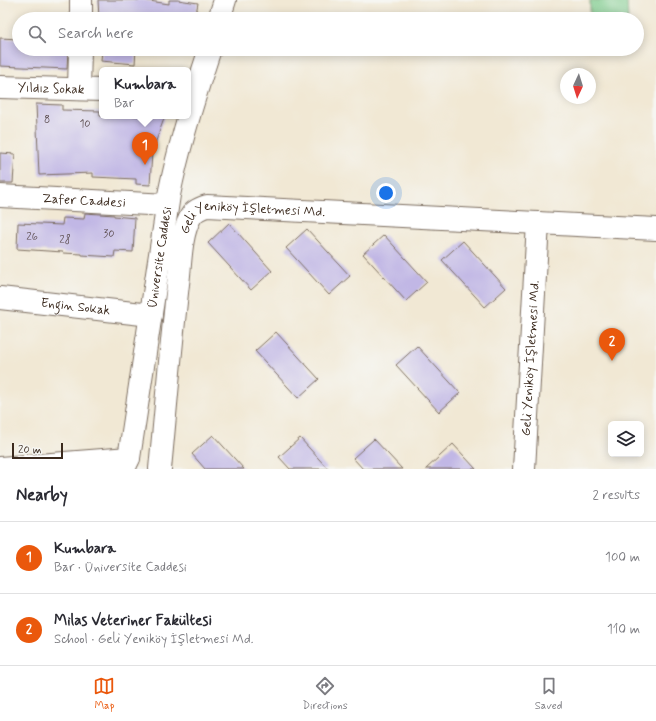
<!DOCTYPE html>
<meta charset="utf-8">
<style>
body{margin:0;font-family:Mynerve,sans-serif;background:#f2f2f3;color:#2b2b33}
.controls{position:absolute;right:12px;bottom:12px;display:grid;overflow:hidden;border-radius:6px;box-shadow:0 2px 10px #0003}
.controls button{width:36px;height:36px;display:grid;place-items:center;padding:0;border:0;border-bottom:1px solid #e1e1e2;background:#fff;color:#2b2b33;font:20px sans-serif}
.compass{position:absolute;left:560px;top:68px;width:36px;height:36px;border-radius:50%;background:#fff;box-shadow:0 2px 10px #0003;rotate:184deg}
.scale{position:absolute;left:12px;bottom:10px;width:51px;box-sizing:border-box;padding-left:4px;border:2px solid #3b2a1e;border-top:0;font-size:11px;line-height:14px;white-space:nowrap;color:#3b2a1e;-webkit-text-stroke:3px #f6f6f2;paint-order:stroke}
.you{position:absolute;left:386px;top:193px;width:14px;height:14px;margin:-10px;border:3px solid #fff;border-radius:50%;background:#1a73e8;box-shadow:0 0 0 6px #1a73e833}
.badge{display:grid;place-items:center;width:26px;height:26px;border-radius:50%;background:#ea580c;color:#fff;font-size:13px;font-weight:700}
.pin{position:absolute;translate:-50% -33px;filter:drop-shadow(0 1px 2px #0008)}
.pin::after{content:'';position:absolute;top:21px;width:14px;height:12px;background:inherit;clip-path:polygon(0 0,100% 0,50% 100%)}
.popup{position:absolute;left:99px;top:67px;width:92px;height:52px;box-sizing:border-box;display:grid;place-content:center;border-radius:6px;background:#fff;filter:drop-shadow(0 1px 3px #0005);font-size:13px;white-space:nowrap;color:#7c7c81}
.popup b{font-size:15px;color:#2b2b33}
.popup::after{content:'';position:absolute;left:50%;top:100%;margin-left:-8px;border:8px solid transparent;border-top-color:#fff}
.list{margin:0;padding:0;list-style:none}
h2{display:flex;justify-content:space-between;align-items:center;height:52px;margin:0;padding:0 16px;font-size:17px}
h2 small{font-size:13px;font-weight:400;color:#7c7c81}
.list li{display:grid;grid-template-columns:26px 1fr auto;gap:12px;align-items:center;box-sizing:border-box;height:72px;padding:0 16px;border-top:1px solid #e1e1e2}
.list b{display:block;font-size:15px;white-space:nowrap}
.list p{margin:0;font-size:13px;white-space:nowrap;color:#7c7c81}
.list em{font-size:13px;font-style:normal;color:#7c7c81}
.icon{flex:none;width:22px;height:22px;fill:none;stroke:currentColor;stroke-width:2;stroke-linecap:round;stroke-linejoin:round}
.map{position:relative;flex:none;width:656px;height:469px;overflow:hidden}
.search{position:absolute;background:#fff;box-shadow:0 2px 10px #0003;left:12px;right:12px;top:12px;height:44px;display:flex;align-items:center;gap:10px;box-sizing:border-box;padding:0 14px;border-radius:22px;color:#7c7c81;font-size:15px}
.sheet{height:196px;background:#fff}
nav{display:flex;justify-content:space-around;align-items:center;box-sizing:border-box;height:56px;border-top:1px solid #e1e1e2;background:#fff;font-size:11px;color:#7c7c81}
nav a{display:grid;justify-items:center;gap:2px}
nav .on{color:#ea580c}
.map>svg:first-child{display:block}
.green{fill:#7ccb8b;stroke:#5c7a54}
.building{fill:#c1b7e5}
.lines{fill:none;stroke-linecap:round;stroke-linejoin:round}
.minor-casing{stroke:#7b6c5e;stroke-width:24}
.minor{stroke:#fff;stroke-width:22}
.labels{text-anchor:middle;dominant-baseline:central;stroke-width:3;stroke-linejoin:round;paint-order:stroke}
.number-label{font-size:11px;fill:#5c4d50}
.street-label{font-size:13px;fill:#3b2a1e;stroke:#f6f6f2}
</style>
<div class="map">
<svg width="656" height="469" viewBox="0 0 656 469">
<rect width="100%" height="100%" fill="#f6f6f2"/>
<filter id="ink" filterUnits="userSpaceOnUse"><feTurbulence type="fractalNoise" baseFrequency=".025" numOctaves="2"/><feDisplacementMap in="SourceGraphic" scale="8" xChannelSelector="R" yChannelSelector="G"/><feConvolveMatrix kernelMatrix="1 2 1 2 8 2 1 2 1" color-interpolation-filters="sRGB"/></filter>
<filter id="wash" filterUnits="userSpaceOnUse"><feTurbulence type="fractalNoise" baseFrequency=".012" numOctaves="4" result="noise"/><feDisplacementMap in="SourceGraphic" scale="16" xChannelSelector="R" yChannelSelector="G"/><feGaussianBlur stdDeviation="0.9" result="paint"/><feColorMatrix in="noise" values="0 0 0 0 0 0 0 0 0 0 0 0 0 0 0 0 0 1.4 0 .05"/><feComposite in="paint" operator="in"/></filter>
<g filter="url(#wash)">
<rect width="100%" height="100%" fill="#f1e8d4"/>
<path class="green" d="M590 0H627L628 19H590Z"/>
<g id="blocks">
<path class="building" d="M98 0H143L169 4V0H178L198 3 195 19H99Z
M0 38 19 39V49H68L67 69 0 66Z
M102 49H136L135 64 101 61Z
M36 104 62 105V110L100 111V116H165L152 152 150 185 136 184V179L93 177V173L39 175Z
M0 153 15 154 13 183H0Z
M85 213 114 215V216L135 218 133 252 115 251 114 257 82 255V254L63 253V252L17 249 18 223 62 225 63 218 84 219Z
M229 223 272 271 251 290 208 243Z
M307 229 350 276 329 295 286 248Z
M384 235 427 282 406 301 363 254Z
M463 241 506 288 485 307 442 260Z
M276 332 319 379 298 398 255 351Z
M417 346 460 393 439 412 396 365Z
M213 435 244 469H205L192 454Z
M300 438 328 469H290L279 457Z
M374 439 402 469H363L353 458Z
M453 444 476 469H426Z"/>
</g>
</g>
<g filter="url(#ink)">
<use href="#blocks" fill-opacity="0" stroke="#7b6c5e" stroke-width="1"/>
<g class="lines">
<defs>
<g id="minor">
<path d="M81 19V0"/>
<path d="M219 19 225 0"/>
<path id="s1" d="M0 87 102 90"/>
<path d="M79 89 80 49"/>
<path id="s2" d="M0 196 167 205"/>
<path id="s3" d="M0 298 151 315"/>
<path d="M0 468 129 458"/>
<path id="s4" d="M124 469 129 458 169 195C179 145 194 97 210 49"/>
<path id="s5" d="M160 469C166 407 171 345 178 284 181 262 180 237 190 218 193 211 200 208 207 206L656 229"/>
<path id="s6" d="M524 469 538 223"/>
</g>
</defs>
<use href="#minor" class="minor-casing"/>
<use href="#minor" class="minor"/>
</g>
</g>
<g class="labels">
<g class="number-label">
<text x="47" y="120">8</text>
<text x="85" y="124">10</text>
<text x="109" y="234">30</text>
<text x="32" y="237">26</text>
<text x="65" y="240">28</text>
</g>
<g class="street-label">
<text stroke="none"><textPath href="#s1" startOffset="51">Yıldız Sokak</textPath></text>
<text stroke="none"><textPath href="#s2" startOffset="84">Zafer Caddesi</textPath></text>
<text stroke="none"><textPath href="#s5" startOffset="315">Geli Yeniköy İşletmesi Md.</textPath></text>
<text stroke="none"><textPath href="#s4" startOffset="215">Üniversite Caddesi</textPath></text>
<text stroke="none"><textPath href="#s3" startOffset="76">Engin Sokak</textPath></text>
<text stroke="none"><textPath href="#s6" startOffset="111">Geli Yeniköy İşletmesi Md.</textPath></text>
</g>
</g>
</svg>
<div class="controls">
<button><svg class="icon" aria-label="layers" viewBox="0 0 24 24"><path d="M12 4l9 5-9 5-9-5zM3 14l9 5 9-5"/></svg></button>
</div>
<svg class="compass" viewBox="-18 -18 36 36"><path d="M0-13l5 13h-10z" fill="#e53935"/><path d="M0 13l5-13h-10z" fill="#7c7c81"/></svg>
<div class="scale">20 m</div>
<div class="you"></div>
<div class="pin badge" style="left:145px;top:165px">1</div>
<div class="popup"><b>Kumbara</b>Bar</div>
<div class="pin badge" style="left:612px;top:361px">2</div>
<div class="search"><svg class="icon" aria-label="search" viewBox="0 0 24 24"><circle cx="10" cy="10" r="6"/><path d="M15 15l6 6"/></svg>Search here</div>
</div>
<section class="sheet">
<h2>Nearby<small>2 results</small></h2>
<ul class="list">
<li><span class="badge">1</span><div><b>Kumbara</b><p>Bar · Üniversite Caddesi</p></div><em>100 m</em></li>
<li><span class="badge">2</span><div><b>Milas Veteriner Fakültesi</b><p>School · Geli Yeniköy İşletmesi Md.</p></div><em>110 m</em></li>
</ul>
</section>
<nav>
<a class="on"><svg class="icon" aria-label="map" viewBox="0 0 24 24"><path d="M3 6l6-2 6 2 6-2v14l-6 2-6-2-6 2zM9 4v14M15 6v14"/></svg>Map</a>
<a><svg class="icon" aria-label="directions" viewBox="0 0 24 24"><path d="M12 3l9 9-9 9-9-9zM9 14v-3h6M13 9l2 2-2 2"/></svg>Directions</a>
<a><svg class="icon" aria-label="saved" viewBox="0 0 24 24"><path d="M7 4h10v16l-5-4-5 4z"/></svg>Saved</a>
</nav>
